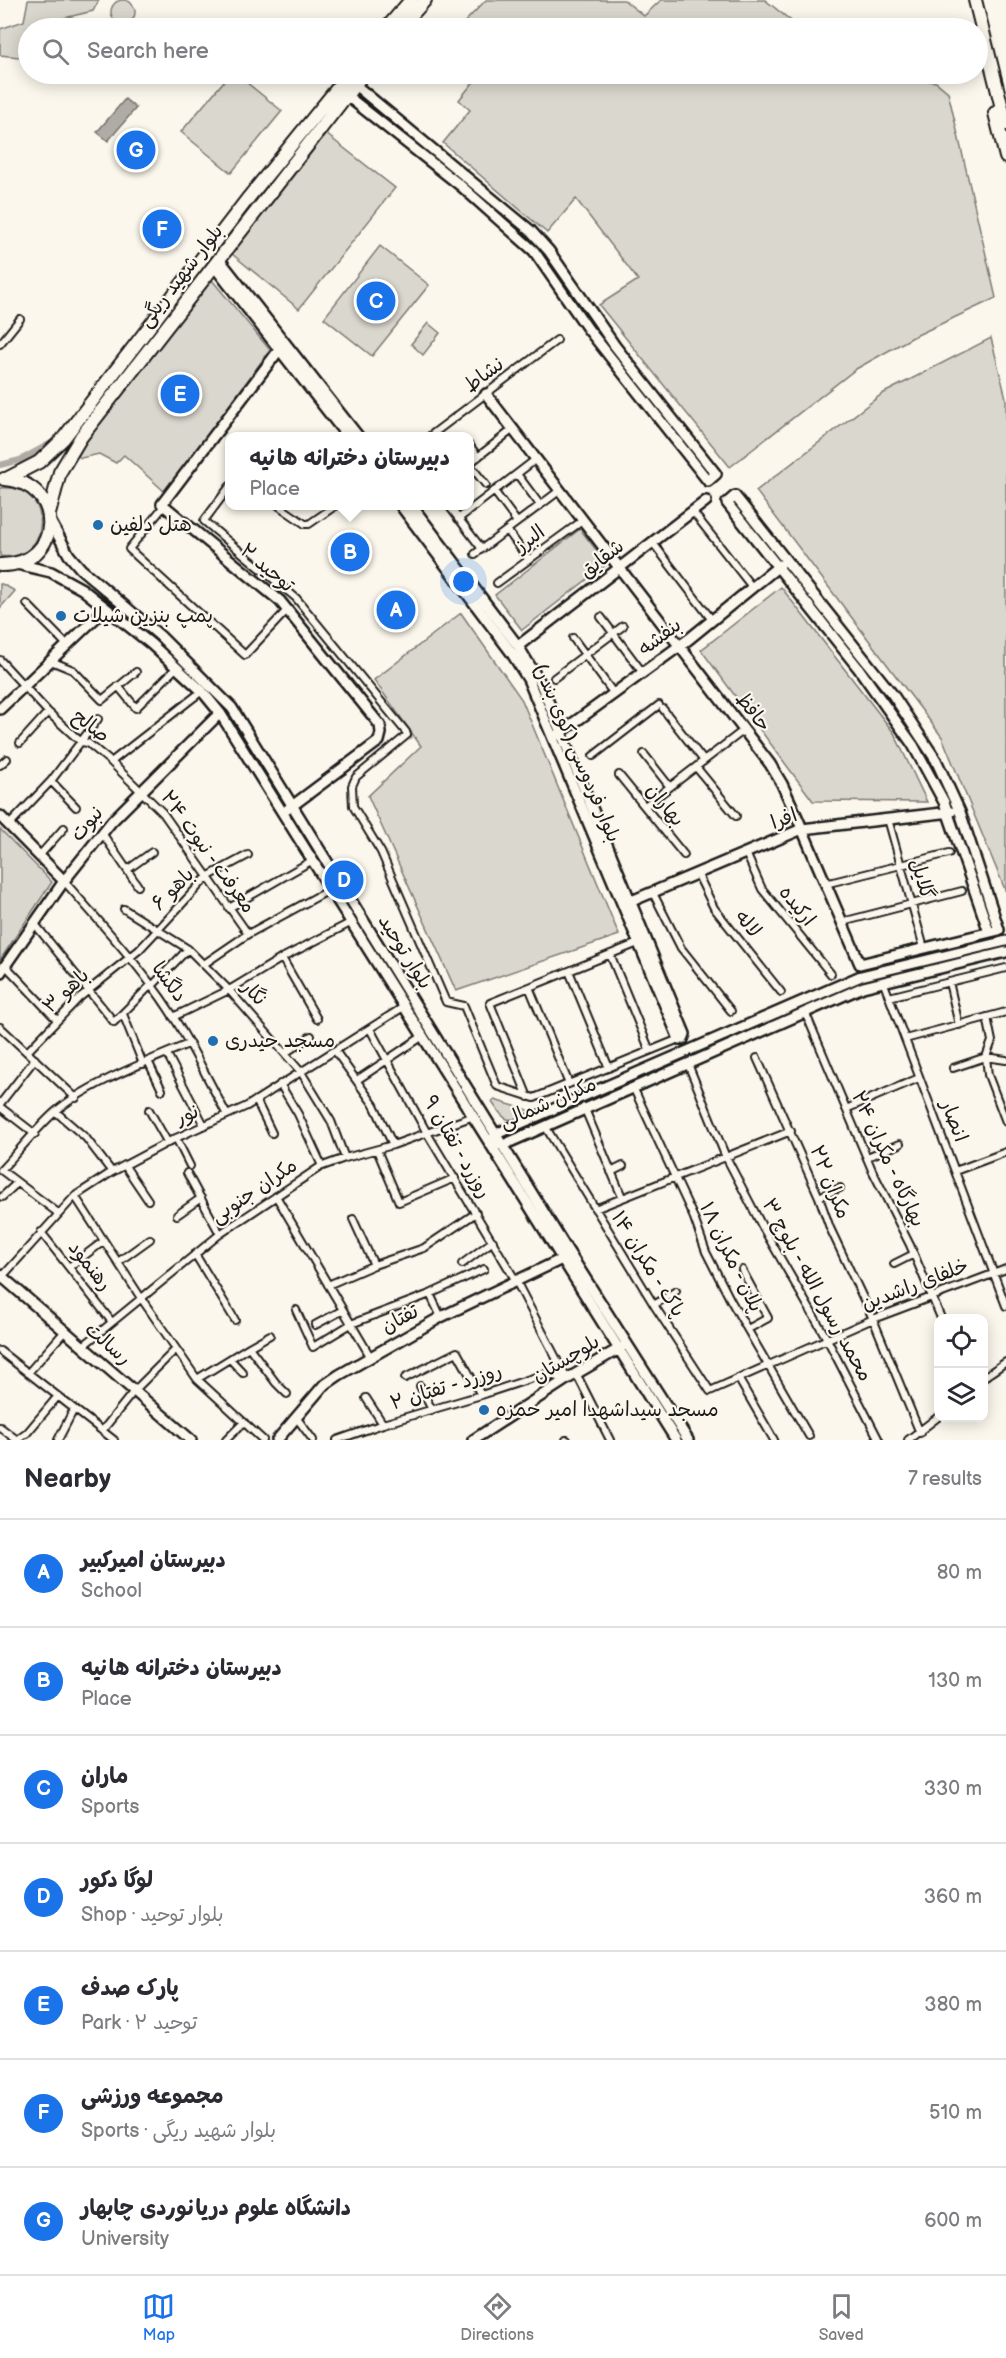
<!DOCTYPE html>
<meta charset="utf-8">
<style>
body{margin:0;font-family:"Balsamiq Sans","Playpen Sans Arabic",sans-serif;background:#f7f7f7;color:#2b2b33}
.controls{position:absolute;right:18px;bottom:18px;display:grid;overflow:hidden;border-radius:12px;box-shadow:0 3px 15px #0003}
.controls button{width:54px;height:54px;display:grid;place-items:center;padding:0;border:0;border-bottom:2px solid #e1e1e2;background:#fff;color:#2b2b33;font:30px sans-serif}
.you{position:absolute;left:464px;top:582px;width:21px;height:21px;margin:-15px;border:4px solid #fff;border-radius:50%;background:#1a73e8;box-shadow:0 0 0 9px #1a73e833}
.badge{display:grid;place-items:center;width:39px;height:39px;border-radius:50%;background:#1a73e8;color:#fff;font-size:20px;font-weight:700}
.pin{position:absolute;translate:-50% -50%;border:3px solid #fff;box-shadow:0 2px 6px #0006}
.popup{position:absolute;left:225px;top:432px;width:249px;height:78px;box-sizing:border-box;display:grid;place-content:center;border-radius:12px;background:#fff;filter:drop-shadow(0 2px 4px #0005);font-size:20px;white-space:nowrap;color:#7c7c81}
.popup b{font-size:22px;color:#2b2b33}
.popup::after{content:'';position:absolute;left:50%;top:100%;margin-left:-12px;border:12px solid transparent;border-top-color:#fff}
.list{margin:0;padding:0;list-style:none}
h2{display:flex;justify-content:space-between;align-items:center;height:78px;margin:0;padding:0 24px;font-size:26px}
h2 small{font-size:20px;font-weight:400;color:#7c7c81}
.list li{display:grid;grid-template-columns:39px 1fr auto;gap:18px;align-items:center;box-sizing:border-box;height:108px;padding:0 24px;border-top:2px solid #e1e1e2}
.list b{display:block;font-size:22px;white-space:nowrap}
.list p{margin:0;font-size:20px;white-space:nowrap;color:#7c7c81}
.list em{font-size:20px;font-style:normal;color:#7c7c81}
.icon{flex:none;width:33px;height:33px;fill:none;stroke:currentColor;stroke-width:2;stroke-linecap:round;stroke-linejoin:round}
.map{position:relative;flex:none;width:1006px;height:1440px;overflow:hidden}
.search{position:absolute;background:#fff;box-shadow:0 3px 15px #0003;left:18px;right:18px;top:18px;height:66px;display:flex;align-items:center;gap:15px;box-sizing:border-box;padding:0 21px;border-radius:33px;color:#7c7c81;font-size:22px}
.sheet{height:834px;background:#fff}
nav{display:flex;justify-content:space-around;align-items:center;box-sizing:border-box;height:84px;border-top:2px solid #e1e1e2;background:#fff;font-size:16px;color:#7c7c81}
nav a{display:grid;justify-items:center;gap:3px}
nav .on{color:#1a73e8}
.map>svg:first-child{display:block}
.green{fill:#dad7ce;stroke:#7b7a75;stroke-width:1.5}
.water{fill:#afaca5;stroke:#74726e;stroke-width:1.5}
.lines{fill:none;stroke-linecap:round;stroke-linejoin:round}
.canal{stroke:#afaca5;stroke-width:6}
.street-casing{stroke:#1c1c1c;stroke-width:10}
.secondary-casing{stroke:#1c1c1c;stroke-width:14}
.highway-casing{stroke:#1c1c1c;stroke-width:16}
.street{stroke:#fbf7ec;stroke-width:6}
.secondary{stroke:#fbf7ec;stroke-width:9}
.highway{stroke:#fbf7ec;stroke-width:12}
.poi-dot{fill:#1f6fb2;stroke:#fbf7ec;stroke-width:2}
.labels{text-anchor:middle;dominant-baseline:central;stroke-width:4.5;stroke-linejoin:round;paint-order:stroke}
.street-label{font-size:20px;fill:#1c1c1c;stroke:#fbf7ec}
.poi-label{font-size:20px;fill:#1c1c1c;stroke:#fbf7ec;text-anchor:start}
</style>
<div class="map">
<svg width="1006" height="1440" viewBox="0 0 1006 1440">
<rect width="100%" height="100%" fill="#fbf7ec"/>
<filter id="ink" filterUnits="userSpaceOnUse"><feTurbulence type="fractalNoise" baseFrequency=".0167" numOctaves="2"/><feDisplacementMap in="SourceGraphic" scale="12" xChannelSelector="R" yChannelSelector="G"/><feConvolveMatrix kernelMatrix="1 2 1 2 8 2 1 2 1" color-interpolation-filters="sRGB"/></filter>
<g filter="url(#ink)">
<path class="green" d="M111 12a12 12 0 1 1 24 0a12 12 0 1 1-24 0Z
M28 0H99L93 11 43 23 42 28H28V58L0 55V29L24 21Z
M486 0H624L644 16 661 0H765L800 28H459Z
M230 74H236L282 111 231 173 181 132Z
M480 74H880L936 82 948 92 996 298 913 337 856 369 730 467 599 305 638 280 576 199 547 233 443 143 470 110 459 100Z
M326 134 395 188 299 309 232 254Z
M380 246 429 285 372 356 324 318Z
M212 280 270 350 165 492 124 455 116 463 99 454 81 458 78 456 88 439Z
M428 323 440 333 423 355 411 344Z
M991 338 1006 398V892L942 737 756 491 882 394Z
M0 488C55 482 53 564 0 556Z
M580 529 607 564 522 630 495 595Z
M0 584H2L15 591 0 608Z
M781 587 894 733 927 802 813 801 701 650Z
M461 613 522 700 619 935 456 991 368 796 421 746 374 680Z
M0 829 52 882 0 960Z
M494 1100 532 1111V1112C508 1122 507 1125 492 1102Z"/>
<path class="water" d="M125 99 136 108 108 141 97 132Z"/>
<g class="lines">
<path class="canal" d="M0 465 20 460 55 441"/>
<defs>
<path id="street" d="M0 344 20 319
M430 436 557 340
M470 446 478 457
M470 463 512 430
M470 465 486 485
M517 474 540 505
M230 486 204 521 296 598 406 732 407 735 356 777 352 786 353 806 381 852 446 1002 464 1006 497 1086 534 1098 679 1039
M494 491 517 522
M164 506 129 549 245 655 288 609
M279 506 305 524H309L335 506
M449 506 482 549
M693 512 752 587
M458 519 535 460
M507 530 529 560
M653 543 712 620
M475 554 559 491
M497 583 582 521
M27 604 67 645
M601 617 643 673
M573 638 614 694
M0 660 48 712 81 742 88 743 111 762 163 813 248 934
M51 661 73 670 102 700 136 672
M554 678 623 626
M118 686 136 708 177 667
M663 709 704 761
M20 743 48 712
M644 754 670 787
M593 756 659 705
M111 762 202 691
M0 765 7 759
M696 767 736 816
M619 775 684 855
M51 781 76 807
M645 806 744 730
M888 819 924 948
M9 825 51 781 98 719
M102 833 138 886
M746 853 762 889 831 974
M39 856 64 828
M127 870 152 852
M697 873 714 908 781 992
M64 881C97 919 132 957 161 998 187 1035 206 1076 227 1115
M825 884 949 853
M653 893 681 948 731 1011
M229 908 313 860
M124 909 188 949 229 990 301 1072 331 1121 345 1158
M842 922 962 891
M34 923 114 1022 151 985
M610 954 650 1051
M282 958 317 1019
M204 964 248 934 331 889
M5 965 57 1020
M569 971 609 1068
M883 981 1006 1306
M949 982 959 1025
M152 986 188 949
M529 987 569 1084
M889 997 1006 968
M123 1014 143 1064
M806 1014 872 1170 910 1245 941 1318
M173 1017 229 990 282 958 352 922
M987 1017 992 1041 986 1057 988 1075 1006 1122
M0 1027 76 1098
M370 1029 427 1133 516 1281 567 1379
M905 1039 1006 1012
M27 1052 79 998 139 950 207 877 248 855
M336 1052 374 1105 393 1145
M285 1053 311 1036
M167 1054 204 1125
M757 1058 819 1197 830 1228 873 1319 920 1433
M148 1061 162 1090
M688 1064 725 1155 763 1228 827 1339 879 1440
M953 1068 986 1057 1006 1060
M357 1080 423 1036
M280 1084 298 1114 322 1166
M633 1087 694 1218 706 1252 731 1301 809 1436
M528 1097 490 1003 638 943
M256 1100 272 1133
M0 1104 35 1059
M0 1107 35 1134
M584 1107 622 1197
M846 1109 919 1078
M149 1110 168 1143
M56 1112 86 1138 112 1172
M545 1126 654 1305 710 1391 873 1319 1006 1269
M176 1138 190 1166
M377 1150 399 1202 455 1178
M867 1157 900 1144
M125 1166 148 1200
M955 1171 1006 1152
M611 1172 623 1166
M187 1173 220 1234
M75 1196 141 1298 197 1379 249 1347 276 1383 287 1394
M276 1196 370 1356
M2 1197 17 1183
M819 1197 840 1188
M595 1209 791 1131
M58 1213 1 1170C19 1151 36 1129 55 1112 87 1084 149 1061 188 1044
M177 1215 201 1198
M41 1232 112 1322
M195 1254 235 1320
M118 1262 150 1239
M462 1264 493 1241
M894 1264 914 1254
M374 1265 424 1248 476 1213
M69 1267 104 1241
M742 1270 768 1318 748 1329
M1 1278 75 1196 112 1172 176 1138 247 1106 405 1006
M328 1285 374 1265 353 1219
M430 1294 484 1269
M654 1305 676 1291
M296 1310 313 1347 351 1324 430 1294 441 1317
M315 1325 343 1310
M83 1346 220 1234 320 1167 345 1158 393 1145 474 1116
M249 1347 270 1335
M0 1351 114 1440
M230 1359 243 1373
M28 1373 65 1331
M576 1373 610 1440
M984 1377 1006 1362
M405 1378 457 1352 481 1395
M738 1378 774 1440
M197 1379 263 1440
M420 1386 432 1410
M366 1398 383 1424
M296 1417 313 1440
M0 1427 17 1440
M102 1431 134 1391 176 1349
M17 1440 27 1433 58 1396
M58 1440 74 1409
M226 1440 244 1422
M337 1440 383 1424 481 1395 545 1374 566 1379
M566 1440H567
M908 1440 938 1417"/>
<path id="secondary" d="M346 95 461 186 534 251 588 329 708 481 716 474 615 346 549 251 531 231 354 84
M219 259 358 436
M214 266 347 436
M279 350 162 504 280 601 380 725 381 733 379 741 288 809
M486 394 770 764 782 784 797 817 860 964 999 930 960 812 936 760 893 695 735 496 727 503 859 669 913 745 944 802 989 932
M401 506 511 652 528 679 679 1039H683L685 1034 541 684 518 646 412 506
M49 519 69 555 81 569 160 636 232 708 564 1245 688 1440
M17 564 51 572 82 589 151 644 202 691 220 713 676 1440
M518 646 706 501
M0 709 106 608
M557 735 689 639 780 565
M0 816 64 881
M627 903 802 829 951 812
M0 973 64 881 112 821 220 713
M494 1137 496 1134 861 976 1006 941
M497 1144 503 1145 863 987 1006 952
M0 1275 191 1440
M277 1440 323 1386 339 1375 441 1317 562 1259
M473 1440 567 1379 622 1347"/>
<path id="highway" d="M975 0 1006 124
M387 28 411 0
M400 28 425 0
M995 113 1006 157
M6 479 39 462 63 439 249 197 349 74
M49 514 60 472 81 437 363 74
M0 565C64 566 66 483 4 479"/>
</defs>
<use href="#street" class="street-casing"/>
<use href="#secondary" class="secondary-casing"/>
<use href="#highway" class="highway-casing"/>
<use href="#street" class="street"/>
<use href="#secondary" class="secondary"/>
<use href="#highway" class="highway"/>
</g>
</g>
<g class="poi-dot">
<circle cx="98" cy="525" r="6"/>
<circle cx="61" cy="616" r="6"/>
<circle cx="213" cy="1041" r="6"/>
<circle cx="484" cy="1410" r="6"/>
</g>
<g class="labels">
<g class="street-label">
<text transform="translate(181 276) rotate(-52)">بلوار شهید ریگی</text>
<text transform="translate(484 375) rotate(-37)">نشاط</text>
<text transform="translate(530 539) rotate(-36)">البرز</text>
<text transform="translate(602 559) rotate(-38)">شقایق</text>
<text transform="translate(267 568) rotate(40)">توحید ۲</text>
<text transform="translate(660 637) rotate(-37)">بنفشه</text>
<text transform="translate(753 712) rotate(52)">حافظ</text>
<text transform="translate(91 726) rotate(37)">صالح</text>
<text transform="translate(577 753) rotate(67)">بلوار فردوسی (کوی بندر)</text>
<text transform="translate(665 805) rotate(51)">بهاران</text>
<text transform="translate(784 819) rotate(-20)">افرا</text>
<text transform="translate(87 824) rotate(-50)">نبوت</text>
<text transform="translate(208 852) rotate(54)">معرفت - نبوت ۲۴</text>
<text transform="translate(922 879) rotate(74)">گلایل</text>
<text transform="translate(173 889) rotate(-45)">باهو ۶</text>
<text transform="translate(797 906) rotate(51)">ارکیده</text>
<text transform="translate(748 924) rotate(50)">لاله</text>
<text transform="translate(405 952) rotate(58)">بلوار توحید</text>
<text transform="translate(169 982) rotate(54)">دلگشا</text>
<text transform="translate(66 991) rotate(-43)">باهو ۳</text>
<text transform="translate(254 993) rotate(48)">نگار</text>
<text transform="translate(548 1103) rotate(-23)">مکران شمالی</text>
<text transform="translate(187 1115) rotate(-24)">نور</text>
<text transform="translate(954 1121) rotate(69)">انصار</text>
<text transform="translate(457 1147) rotate(60)">روزرد - تفتان ۹</text>
<text transform="translate(888 1159) rotate(65)">بهارگاه - مکران ۲۴</text>
<text transform="translate(830 1182) rotate(68)">مکران ۲۲</text>
<text transform="translate(254 1191) rotate(-34)">مکران جنوبی</text>
<text transform="translate(731 1257) rotate(64)">پلان - مکران ۱۸</text>
<text transform="translate(648 1264) rotate(58)">پاک - مکران ۱۴</text>
<text transform="translate(90 1266) rotate(52)">رهنمود</text>
<text transform="translate(915 1285) rotate(-21)">خلفای راشدین</text>
<text transform="translate(817 1290) rotate(61)">محمد رسول الله - بلوچ ۳</text>
<text transform="translate(400 1319) rotate(-28)">تفتان</text>
<text transform="translate(108 1344) rotate(41)">رسالت</text>
<text transform="translate(566 1359) rotate(-31)">بلوچستان</text>
<text transform="translate(446 1387) rotate(-17)">روزرد - تفتان ۲</text>
</g>
<g class="poi-label">
<text x="110" y="525">هتل دلفین</text>
<text x="73" y="616">پمپ بنزین شیلات</text>
<text x="225" y="1041">مسجد حیدری</text>
<text x="496" y="1410">مسجد سیداشهدا امیر حمزه</text>
</g>
</g>
</svg>
<div class="controls">
<button><svg class="icon" aria-label="locate" viewBox="0 0 24 24"><circle cx="12" cy="12" r="6"/><path d="M12 2v4M12 18v4M2 12h4M18 12h4"/></svg></button>
<button><svg class="icon" aria-label="layers" viewBox="0 0 24 24"><path d="M12 4l9 5-9 5-9-5zM3 14l9 5 9-5"/></svg></button>
</div>
<div class="you"></div>
<div class="pin badge" style="left:396px;top:610px">A</div>
<div class="pin badge" style="left:350px;top:552px">B</div>
<div class="popup"><b>دبیرستان دخترانه هانیه</b>Place</div>
<div class="pin badge" style="left:376px;top:301px">C</div>
<div class="pin badge" style="left:344px;top:880px">D</div>
<div class="pin badge" style="left:180px;top:394px">E</div>
<div class="pin badge" style="left:162px;top:229px">F</div>
<div class="pin badge" style="left:136px;top:150px">G</div>
<div class="search"><svg class="icon" aria-label="search" viewBox="0 0 24 24"><circle cx="10" cy="10" r="6"/><path d="M15 15l6 6"/></svg>Search here</div>
</div>
<section class="sheet">
<h2>Nearby<small>7 results</small></h2>
<ul class="list">
<li><span class="badge">A</span><div><b>دبیرستان امیرکبیر</b><p>School</p></div><em>80 m</em></li>
<li><span class="badge">B</span><div><b>دبیرستان دخترانه هانیه</b><p>Place</p></div><em>130 m</em></li>
<li><span class="badge">C</span><div><b>ماران</b><p>Sports</p></div><em>330 m</em></li>
<li><span class="badge">D</span><div><b>لوگا دکور</b><p>Shop · بلوار توحید</p></div><em>360 m</em></li>
<li><span class="badge">E</span><div><b>پارک صدف</b><p>Park · توحید ۲</p></div><em>380 m</em></li>
<li><span class="badge">F</span><div><b>مجموعه ورزشی</b><p>Sports · بلوار شهید ریگی</p></div><em>510 m</em></li>
<li><span class="badge">G</span><div><b>دانشگاه علوم دریانوردی چابهار</b><p>University</p></div><em>600 m</em></li>
</ul>
</section>
<nav>
<a class="on"><svg class="icon" aria-label="map" viewBox="0 0 24 24"><path d="M3 6l6-2 6 2 6-2v14l-6 2-6-2-6 2zM9 4v14M15 6v14"/></svg>Map</a>
<a><svg class="icon" aria-label="directions" viewBox="0 0 24 24"><path d="M12 3l9 9-9 9-9-9zM9 14v-3h6M13 9l2 2-2 2"/></svg>Directions</a>
<a><svg class="icon" aria-label="saved" viewBox="0 0 24 24"><path d="M7 4h10v16l-5-4-5 4z"/></svg>Saved</a>
</nav>
